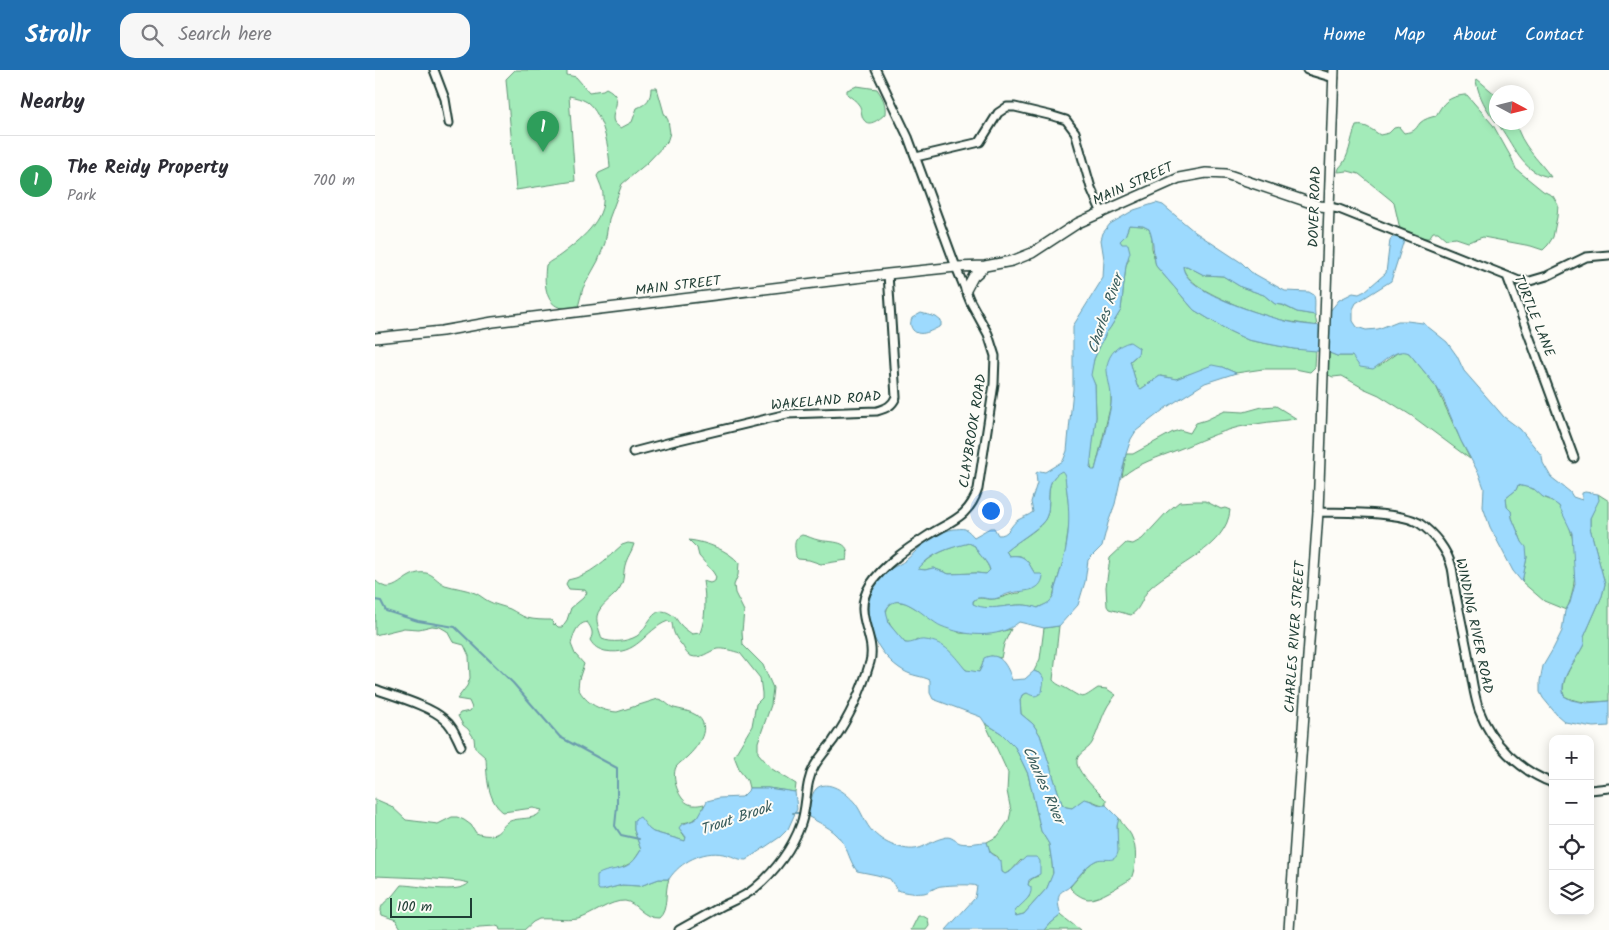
<!DOCTYPE html>
<meta charset="utf-8">
<style>
body{margin:0;font-family:Kalam,sans-serif;background:#f7f7f7;color:#2b2b33}
.controls{position:absolute;right:15px;bottom:15px;display:grid;overflow:hidden;border-radius:10px;box-shadow:0 2px 12px #0003}
.controls button{width:45px;height:45px;display:grid;place-items:center;padding:0;border:0;border-bottom:1px solid #e1e1e2;background:#fff;color:#2b2b33;font:25px sans-serif}
.compass{position:absolute;left:1114px;top:15px;width:45px;height:45px;border-radius:50%;background:#fff;box-shadow:0 2px 12px #0003;rotate:97deg}
.scale{position:absolute;left:15px;bottom:12px;width:82px;box-sizing:border-box;padding-left:5px;border:2px solid #1f3d34;border-top:0;font-size:14px;line-height:18px;white-space:nowrap;color:#1f3d34;-webkit-text-stroke:4px #fdfcf7;paint-order:stroke}
.you{position:absolute;left:615px;top:440px;width:18px;height:18px;margin:-12px;border:4px solid #fff;border-radius:50%;background:#1a73e8;box-shadow:0 0 0 8px #1a73e833}
.badge{display:grid;place-items:center;width:32px;height:32px;border-radius:50%;background:#1f6fb2;color:#fff;font-size:16px;font-weight:700}
.pin{position:absolute;translate:-50% -41px;filter:drop-shadow(0 1px 2px #0008)}
.pin::after{content:'';position:absolute;top:26px;width:18px;height:15px;background:inherit;clip-path:polygon(0 0,100% 0,50% 100%)}
.list{margin:0;padding:0;list-style:none}
h2{display:flex;justify-content:space-between;align-items:center;height:65px;margin:0;padding:0 20px;font-size:21px}
h2 small{font-size:16px;font-weight:400;color:#7c7c81}
.list li{display:grid;grid-template-columns:32px 1fr auto;gap:15px;align-items:center;box-sizing:border-box;height:90px;padding:0 20px;border-top:1px solid #e1e1e2}
.list b{display:block;font-size:19px;white-space:nowrap}
.list p{margin:0;font-size:16px;white-space:nowrap;color:#7c7c81}
.list em{font-size:16px;font-style:normal;color:#7c7c81}
.icon{flex:none;width:28px;height:28px;fill:none;stroke:currentColor;stroke-width:2;stroke-linecap:round;stroke-linejoin:round}
.map{position:relative;flex:none;width:1234px;height:860px;overflow:hidden}
header{display:flex;align-items:center;gap:30px;box-sizing:border-box;height:70px;padding:0 25px;background:#1f6fb2;color:#fff}
header strong{font-size:24px}
nav{display:flex;gap:28px;margin-inline-start:auto;font-size:18px}
.search{width:350px;height:45px;background:#f7f7f7;display:flex;align-items:center;gap:12px;box-sizing:border-box;padding:0 18px;border-radius:15px;color:#7c7c81;font-size:19px}
main{display:flex}
aside{flex:1;background:#fff}
.map>svg:first-child{display:block}
.green{fill:#a3ebb9;stroke:#619476}
.water{fill:#9ddafe;stroke:#6b9bad;fill-rule:evenodd}
.lines{fill:none;stroke-linecap:round;stroke-linejoin:round}
.stream{stroke:#6b9bad;stroke-width:2}
.minor-casing{stroke:#1f3d34;stroke-width:11}
.tertiary-casing{stroke:#1f3d34;stroke-width:12}
.minor{stroke:#fdfcf7;stroke-width:7}
.tertiary{stroke:#fdfcf7;stroke-width:9}
.labels{text-anchor:middle;dominant-baseline:central;stroke-width:4;stroke-linejoin:round;paint-order:stroke}
.street-label{font-size:14px;fill:#1f3d34;stroke:#fdfcf7}
.water-label{font-size:15px;font-style:italic;fill:#385c5c;stroke:#fdfcf7}
</style>
<header>
<strong>Strollr</strong>
<div class="search"><svg class="icon" aria-label="search" viewBox="0 0 24 24"><circle cx="10" cy="10" r="6"/><path d="M15 15l6 6"/></svg>Search here</div>
<nav><a>Home</a><a>Map</a><a>About</a><a>Contact</a></nav>
</header>
<main>
<aside>
<h2>Nearby<small></small></h2>
<ul class="list">
<li><span class="badge" style="background:#2e9e5b">1</span><div><b>The Reidy Property</b><p>Park</p></div><em>700 m</em></li>
</ul>
</aside>
<div class="map">
<svg width="1234" height="860" viewBox="0 0 1234 860">
<rect width="100%" height="100%" fill="#fdfcf7"/>
<filter id="ink" filterUnits="userSpaceOnUse"><feTurbulence type="fractalNoise" baseFrequency=".02" numOctaves="2"/><feDisplacementMap in="SourceGraphic" scale="10" xChannelSelector="R" yChannelSelector="G"/><feConvolveMatrix kernelMatrix="1 2 1 2 8 2 1 2 1" color-interpolation-filters="sRGB"/></filter>
<g filter="url(#ink)">
<path class="green" d="M140 0H192V5L201 7 214 22 228 20 231 18C252 28 234 42 239 52 240 54 244 57 246 58L257 52 262 38C272 34 276 29 276 18H282L289 43 293 50 295 63 292 72 272 93 247 114 234 149 230 173 223 191 208 218 203 237C198 239 194 239 188 238 169 236 169 210 171 195 176 190 181 189 187 184 204 171 231 150 228 125 228 119 224 112 222 106L224 103 235 98C234 79 229 45 212 32 207 29 200 27 194 26L200 111 141 120 131 9Z
M1102 9 1121 25V52C1111 39 1104 27 1101 11Z
M482 16 502 19C508 28 511 33 510 44 506 48 494 58 489 50 486 47 487 39 484 35 481 30 476 28 472 24V20Z
M1089 25H1092L1118 55 1137 89 1141 99 1168 121 1178 126 1183 135 1182 147 1178 167 1173 175 1168 180 1156 176 1108 167 1093 172 1081 168 1071 169 1063 162H1058L1054 168H1047L1025 159 1019 133 1016 130 984 104 973 101 963 102 964 98C975 88 975 69 981 56 991 54 997 60 1005 65L1014 63 1019 58 1024 57 1029 63C1040 61 1039 61 1045 53 1049 49 1056 47 1061 46 1068 32 1074 27 1089 25Z
M1122 53H1141C1146 75 1163 89 1176 107 1146 104 1138 72 1122 53Z
M754 155 768 156 774 159 777 166V178L781 196 819 240 854 261 873 270 919 279 941 280 940 297 935 302 920 299H888L861 303 847 297 814 304 801 309 785 306 766 319 762 316 755 291 760 287 764 278 736 317V334L720 400 717 401 715 393 721 347 720 315 715 305 719 289 731 263 735 258 746 240 751 195 754 189 745 171 750 166Z
M808 196H812L829 205 848 206 866 217 889 225 900 234 907 235 922 242 940 245 942 256C931 254 921 253 911 251 889 246 809 221 808 196Z
M1029 281 1034 283 1061 316 1086 371 1095 389 1037 346 1004 325 988 318 967 306 958 307 951 304 952 282 962 286H978L982 291 1004 296 1022 283Z
M901 336 922 349C902 351 883 353 864 357 843 362 823 372 802 380 782 388 763 393 747 407L751 384H758L798 362 805 360 815 363 821 353 831 350 850 341 869 342 887 337Z
M687 400 690 404 695 447 690 485 680 518 678 527 674 533 662 538C641 529 618 544 598 535V531C605 525 609 530 617 529 627 529 635 523 645 523L660 504C652 491 651 484 634 486L631 481C642 471 661 462 669 451 680 436 665 413 687 400Z
M1143 415C1147 416 1154 417 1158 419 1163 420 1165 426 1170 428 1175 430 1179 431 1183 435 1203 456 1205 516 1191 540L1169 531 1147 512 1152 487 1145 467 1137 448 1136 441 1132 437 1131 428 1141 420Z
M1223 424 1234 431V631C1218 632 1204 634 1189 626 1184 608 1202 590 1209 574V567L1227 526 1230 514 1215 458V448L1223 430Z
M821 431H830L846 439 850 438 855 440C852 477 800 495 776 517 767 525 767 538 756 545L734 539 732 536 731 517 735 488 751 473 758 474 767 469 792 442 804 432Z
M427 465C433 466 438 469 443 470 457 473 477 469 472 490L446 494 434 490 423 489 421 487C420 478 417 469 427 465Z
M314 470C331 472 353 480 364 493L363 505 359 515 360 523 369 541 367 562 368 575 388 595 398 618 396 635 383 672V683L397 699 421 714 420 722 393 718H374L372 710 365 701 359 686 377 656 381 634 387 628V623L385 608 365 583C358 581 349 578 342 579 334 581 325 590 316 586 310 584 310 578 306 574 300 567 298 562 297 553L293 551C269 560 263 587 230 581 223 579 219 577 215 570 219 563 217 559 212 552 201 554 199 564 196 574L200 584 209 594 204 609 203 618C211 634 226 641 242 642L283 629C290 630 293 636 299 638 307 640 315 641 321 645 338 656 323 677 312 687 309 690 304 693 301 697 296 708 304 730 314 734 320 736 324 735 329 734 327 746 320 751 308 753L306 761 311 768 310 771 278 762 259 750V760L266 780 258 792 248 797 228 820 247 815 265 816 284 809H294C289 821 294 840 284 848 268 849 261 832 250 831 235 830 216 846 203 849 190 851 177 848 164 849L158 852 149 860H125L124 857 121 856 104 857 97 860H27L21 850 7 845C3 834 12 832 18 825 21 822 23 818 26 815 42 815 83 825 94 813L85 811 49 808 0 806V729L16 736 31 750 63 754 77 747H82L89 750 96 755 101 763C106 765 112 766 117 765 126 763 127 756 133 752 144 746 160 752 167 740L158 738 128 742C112 730 112 707 111 688L100 678 99 668 93 659 88 655 83 646 85 643 95 641 97 638 94 631 82 629 92 616 95 608 94 586 89 575 78 572 72 561 65 557 57 556 44 559 29 558 0 565V510C20 531 28 499 51 503 58 504 62 511 70 515 80 518 91 519 100 523 105 525 109 529 113 531 120 535 128 536 135 539 141 542 146 546 152 548 160 550 168 550 176 550L179 555 180 554 183 557H187L192 550 196 538 208 528 212 523 210 520 194 519 191 514 193 510C215 506 231 489 247 475L253 473 259 474C257 481 253 486 251 492 247 503 251 511 242 522 236 529 224 536 222 546 221 553 225 562 227 569 236 573 252 572 262 566 273 559 278 531 297 545 301 547 302 551 305 554 308 558 313 561 317 564L325 563C331 547 331 528 328 511L335 513 340 511 341 507 338 502 324 486 322 478Z
M594 473 600 476C603 485 613 491 615 501L611 504 601 503 574 504 558 498 550 500 542 499C559 483 572 478 594 473Z
M519 531 531 533 585 563 607 564 625 562 636 559 629 574 626 588 616 586 609 589 607 596 604 602C597 602 592 602 588 597L542 570 536 574 530 573C521 563 500 543 519 531Z
M684 556 678 610C682 615 687 616 692 619 710 630 706 629 723 618L732 619 741 625C727 639 726 656 717 673 713 681 700 683 702 694 704 704 723 722 731 730V735C723 736 715 727 707 731 704 732 701 736 697 738L691 737 687 734 665 665 658 654 646 644 645 630 647 625 652 623 666 604 659 601 665 589 669 558Z
M610 653 626 663 640 677 653 704 666 761 674 774 677 793 678 804 672 818 649 844 641 846 639 843 642 838 654 827C653 815 650 811 663 806L646 790 636 801 630 804 627 802 623 787 615 782 612 772 623 766 634 750 636 741 632 721 633 703Z
M744 748C747 755 753 759 756 765 763 779 761 796 756 809 745 815 724 830 713 829 706 828 700 823 696 819L695 817 712 797 718 792 724 789 742 763V753Z
M686 845 687 846 705 860H670L676 853Z
M543 846H548L553 849 554 856 551 860H536Z"/>
<path class="water" d="M781 133 788 135 820 162 867 193 876 202 910 221 934 222 939 225C941 232 939 238 940 245L922 242 908 235 900 234 889 225 866 217 848 206 829 205 812 196H808C808 222 888 245 910 251 922 254 935 255 948 256L955 241 964 230 978 223 984 224 990 221 1011 203 1015 170 1017 167 1024 168 1029 170 1016 211 981 233 978 239V251L982 257 991 260 1003 259 1023 251H1032L1048 253 1057 260 1072 272 1082 286 1089 301 1103 317 1129 347 1145 359 1167 386 1168 393 1176 407 1195 422 1198 427 1207 430V423L1210 422 1223 424 1224 430 1215 448V458L1230 514 1227 526 1209 567V574C1202 590 1183 608 1189 626L1196 630 1211 633 1234 631V656L1218 657 1190 652 1182 645 1168 628 1165 622V611L1168 596 1178 579 1187 561 1190 541 1195 533 1200 514 1197 463 1184 436 1174 429 1168 427 1159 419 1143 415 1141 420 1131 428 1132 437 1136 441 1137 448 1147 472 1151 477 1152 487 1147 512 1138 501 1115 457 1108 437 1109 418 1104 404 1086 371 1067 326 1061 316 1034 283C1021 277 1008 293 998 299L985 297 977 286H962L952 282 919 279 873 270 854 261 819 240 781 196C778 184 779 170 774 159L768 156 754 155 750 166 745 171 747 174H753L755 182 751 195 746 240 735 258 731 263 719 289 716 305 720 315 721 347 715 398 717 400H720C726 378 732 356 736 335 738 322 731 307 732 296 734 283 743 275 755 272L764 278 763 284 755 291 762 316 766 319 785 306 801 309 837 295 847 297 861 303 830 313 792 337 761 361 756 369 751 384 740 434 733 453 727 476 713 490 710 512 703 535 684 556 669 558 644 552C623 570 590 566 566 556 552 550 523 516 511 540L514 554 530 573C538 574 542 569 550 570 571 572 579 586 591 600L604 602 607 596 609 588C625 580 633 597 637 610L650 609 659 601 666 604 669 609 667 622C661 627 659 627 652 623L647 625 645 630 646 644 658 654 665 665 687 734 691 737 697 738 709 729C717 730 724 737 731 735L744 748 742 756 743 782C740 795 729 786 720 791 710 796 703 808 695 816 692 820 686 820 684 825 682 832 684 838 686 845L676 853 670 860H571L600 828 602 816C598 814 574 815 567 816 561 816 555 822 549 823 540 824 531 823 522 820L515 809 502 805 482 801C476 793 474 785 470 776 462 760 448 755 434 747 429 741 433 736 436 730 437 726 438 722 441 719 452 708 472 723 480 733 487 742 490 754 498 762 505 769 514 775 524 777 546 784 551 772 568 768 576 765 578 770 585 773 593 775 604 772 612 772L615 782 626 791 627 802 630 804 636 801 651 787H662L665 791V804L654 810 653 815 656 817C658 829 644 834 639 843L641 846 649 844 672 818 678 803 677 793 674 774 666 761 653 704 640 677 626 663 610 653 606 647 558 629 555 623V610C547 606 537 606 529 601 502 585 484 550 498 519 499 516 500 512 503 509 510 499 522 497 531 490 549 475 554 464 579 459 582 459 587 458 590 459 593 460 597 465 599 467L615 458H619L623 465C634 466 635 455 643 450 648 447 653 446 658 442L656 432 662 413 661 403 665 401 670 402 688 391 692 381 698 319V256L728 208 729 189 726 170 728 163 735 154 759 140ZM687 401C691 405 690 409 691 415 697 454 693 478 681 515 679 519 680 524 678 527 676 533 668 535 663 538 641 529 618 544 598 534V531C604 525 609 529 617 529 624 529 630 524 636 523 648 520 666 523 668 506L666 504H660C652 491 651 484 634 486L631 481C641 472 661 461 669 451 680 436 665 412 687 401ZM594 473 600 476C603 485 613 491 615 500L611 504 601 503 574 504 558 498 550 500 543 499C556 483 574 478 594 473Z
M546 243 561 247 566 251V256C558 260 545 268 538 260 535 256 535 253 537 248Z
M374 718H393L420 722 422 739 413 759 405 767 371 790C363 790 356 785 348 784 328 780 305 792 294 809H284L265 816 247 815 228 820H224L222 816V805C233 798 247 801 256 793 260 790 263 785 266 780L259 760V750L265 747 274 759 278 762 310 771 311 767 304 758 306 755 319 750 323 747 332 731 344 728 367 727 373 721Z"/>
<g class="lines">
<path class="stream" d="M0 530 6 531 11 541 43 551 80 557 138 613 185 667 242 698V736L240 756 246 765 264 769
M418 743H428"/>
<defs>
<path id="minor" d="M59 0 70 29 74 53
M932 0 959 8
M541 87 605 72 623 43 632 37H640L678 46 691 50 700 62 716 118 727 143
M954 137 964 139 1132 206 1199 388
M1132 206 1144 211H1155L1172 206 1211 187 1234 185
M258 382 300 371 412 344 502 341C512 338 517 336 521 327L513 204
M943 442C967 443 1024 441 1044 453 1059 463 1073 481 1077 498 1079 507 1079 516 1081 525 1085 545 1089 564 1093 584 1096 603 1098 622 1104 640 1116 673 1145 701 1178 713
M0 619C19 626 55 636 69 649 78 656 81 666 86 676
M1215 720 1234 718
M304 860C318 852 333 844 347 836 358 831 371 826 380 818 400 802 418 777 426 754 433 734 429 714 440 695 445 687 452 679 458 671 474 648 487 619 495 592 502 565 476 545 495 515 508 495 532 479 552 466 575 451 594 448 603 419L619 314 620 286 613 264 595 231 581 197 533 67 501 0"/>
<path id="tertiary" d="M591 220 598 207 610 196
M0 268 67 261 118 252 513 204 581 197 610 196 637 191 657 183 703 153 804 108 831 103 851 104 945 136 954 137
M914 860 943 442 959 0"/>
</defs>
<use href="#minor" class="minor-casing"/>
<use href="#tertiary" class="tertiary-casing"/>
<use href="#minor" class="minor"/>
<use href="#tertiary" class="tertiary"/>
</g>
</g>
<g class="labels">
<g class="street-label">
<text transform="translate(758 114) rotate(-24)">MAIN STREET</text>
<text transform="translate(940 137) rotate(-88)">DOVER ROAD</text>
<text transform="translate(303 216) rotate(-7)">MAIN STREET</text>
<text transform="translate(1159 246) rotate(68)">TURTLE LANE</text>
<text transform="translate(451 331) rotate(-5)">WAKELAND ROAD</text>
<text transform="translate(598 361) rotate(-81)">CLAYBROOK ROAD</text>
<text transform="translate(1099 556) rotate(78)">WINDING RIVER ROAD</text>
<text transform="translate(920 567) rotate(-86)">CHARLES RIVER STREET</text>
</g>
<g class="water-label">
<text transform="translate(731 244) rotate(-71)">Charles River</text>
<text transform="translate(668 715) rotate(66)">Charles River</text>
<text transform="translate(361 749) rotate(-19)">Trout Brook</text>
</g>
</g>
</svg>
<div class="controls">
<button>+</button>
<button>−</button>
<button><svg class="icon" aria-label="locate" viewBox="0 0 24 24"><circle cx="12" cy="12" r="6"/><path d="M12 2v4M12 18v4M2 12h4M18 12h4"/></svg></button>
<button><svg class="icon" aria-label="layers" viewBox="0 0 24 24"><path d="M12 4l9 5-9 5-9-5zM3 14l9 5 9-5"/></svg></button>
</div>
<svg class="compass" viewBox="-18 -18 36 36"><path d="M0-13l5 13h-10z" fill="#e53935"/><path d="M0 13l5-13h-10z" fill="#7c7c81"/></svg>
<div class="scale">100 m</div>
<div class="you"></div>
<div class="pin badge" style="left:168px;top:82px;background:#2e9e5b">1</div>
</div>
</main>
